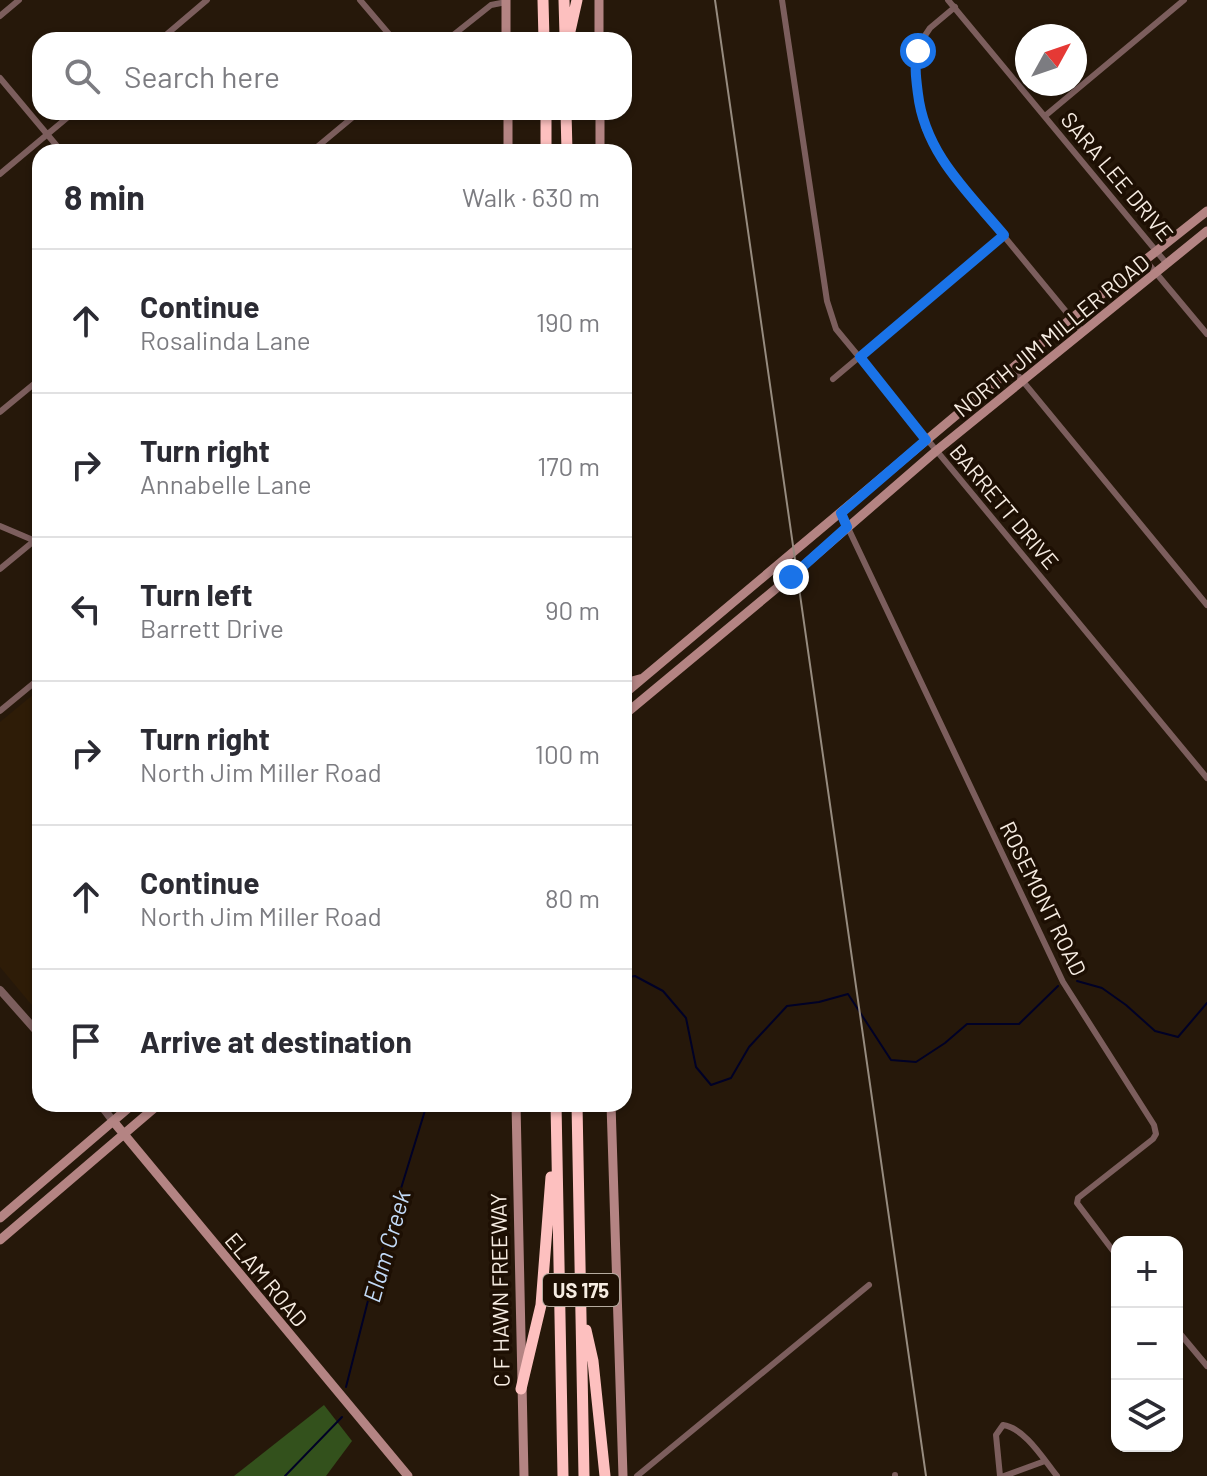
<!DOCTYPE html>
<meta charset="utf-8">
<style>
body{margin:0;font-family:Barlow,sans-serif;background:#f7f7f7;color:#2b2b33}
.controls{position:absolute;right:24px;bottom:24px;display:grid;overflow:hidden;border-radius:16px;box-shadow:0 2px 6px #0004}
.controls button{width:72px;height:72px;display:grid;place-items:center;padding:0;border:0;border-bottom:2px solid #e1e1e2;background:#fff;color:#2b2b33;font:40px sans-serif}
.compass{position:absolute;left:1015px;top:24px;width:72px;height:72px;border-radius:50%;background:#fff;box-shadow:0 2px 6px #0004;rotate:50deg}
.stop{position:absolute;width:24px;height:24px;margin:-18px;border:6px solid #1a73e8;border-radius:50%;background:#fff}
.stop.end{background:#1a73e8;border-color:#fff;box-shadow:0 2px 8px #0008}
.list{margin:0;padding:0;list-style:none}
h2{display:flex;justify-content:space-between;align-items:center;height:104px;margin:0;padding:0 32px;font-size:34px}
h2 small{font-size:26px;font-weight:400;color:#7c7c81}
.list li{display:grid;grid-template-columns:52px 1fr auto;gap:24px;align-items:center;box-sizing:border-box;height:144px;padding:0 32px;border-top:2px solid #e1e1e2}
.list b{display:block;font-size:30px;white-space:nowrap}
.list p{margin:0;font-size:26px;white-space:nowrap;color:#7c7c81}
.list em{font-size:26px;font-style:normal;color:#7c7c81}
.icon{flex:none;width:44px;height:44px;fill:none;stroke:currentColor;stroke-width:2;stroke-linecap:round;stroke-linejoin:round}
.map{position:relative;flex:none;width:1207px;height:1476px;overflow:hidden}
.search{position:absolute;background:#fff;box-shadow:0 2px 6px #0004;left:32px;top:32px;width:600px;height:88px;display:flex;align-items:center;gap:20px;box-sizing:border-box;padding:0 28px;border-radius:24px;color:#7c7c81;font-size:30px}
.panel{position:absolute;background:#fff;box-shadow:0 2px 6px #0004;left:32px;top:144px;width:600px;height:968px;border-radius:24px}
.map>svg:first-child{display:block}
.built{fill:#2e1c07}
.forest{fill:#33511c}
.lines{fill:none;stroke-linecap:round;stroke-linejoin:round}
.stream{stroke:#000126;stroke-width:2}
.minor{stroke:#7c5e5d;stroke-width:6}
.tertiary{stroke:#7c5e5d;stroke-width:8}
.secondary{stroke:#b48483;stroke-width:9}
.motorway{stroke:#fdc0bf;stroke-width:11}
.tram{stroke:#968b7f;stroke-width:2}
.route{stroke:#1a73e8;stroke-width:10}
.labels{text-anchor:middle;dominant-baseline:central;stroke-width:7;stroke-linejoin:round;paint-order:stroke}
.shield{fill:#1d0f03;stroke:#b5aa9f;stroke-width:2}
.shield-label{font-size:20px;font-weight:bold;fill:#f6ece2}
.street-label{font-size:22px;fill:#f6ece2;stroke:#1d0f03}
.water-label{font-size:24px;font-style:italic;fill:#c1d9f6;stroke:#1d0f03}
</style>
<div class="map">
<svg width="1207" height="1476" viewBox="0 0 1207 1476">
<rect width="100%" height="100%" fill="#26180a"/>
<path class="built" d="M40 689V1015L0 967V722Z"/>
<path class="forest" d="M324 1405 352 1441 326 1476H234Z"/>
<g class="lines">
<path class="stream" d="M624 978 635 976 663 991 686 1018 696 1067 711 1085 731 1078 749 1047 787 1006 819 1002 848 994 891 1060 916 1062 945 1043 967 1024H1019L1058 986
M1077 981 1102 988 1126 1005 1155 1031 1178 1037 1207 1003
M346 1387 375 1273 427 1104
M285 1476 342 1417"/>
<path class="minor" d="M360 0 394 40
M782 0 827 301 836 329 1207 778
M948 0 1167 264
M955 7 930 28 922 40 914 66 925 129 943 162 1082 331
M0 16 19 0
M160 40 207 0
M447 40 491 5 506 2
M0 78 62 152
M1045 116 1184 0
M311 152 359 112
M0 174 74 112
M1146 261 1207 334
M1012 368 1207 605
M833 379 1004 235
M0 412 40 379
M841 513 1063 982 1154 1125 1156 1134 1153 1139 1078 1198 1077 1203 1117 1256
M0 526 40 543
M0 569 40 536
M0 711 40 678
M1177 1330 1207 1366
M637 1476 869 1285
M895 1476V1475
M1000 1476 996 1435 1003 1425C1025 1428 1044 1460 1057 1476
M1004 1476 1045 1461"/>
<path class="tertiary" d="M0 990 40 1035
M100 1104 113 1121"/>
<path class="secondary" d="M506 0V40
M599 0V40
M508 112V152
M600 112V152
M624 679 632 681 643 678
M624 694 1072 318 1207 211
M624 715 802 567 936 451 1207 231
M516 1104 524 1476
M611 1104 623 1476
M113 1121 408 1476
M0 1218 133 1104
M0 1240 159 1104"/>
<path class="motorway" d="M543 0 544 40
M564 0 565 35
M568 40 577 0
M546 112V152
M566 112 567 152
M556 1104 563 1476
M577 1104 584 1476
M586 1330 593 1361 605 1476
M521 1389 541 1305 551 1177"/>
<path class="tram" d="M715 0 926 1476"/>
</g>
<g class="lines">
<path class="route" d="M791 577 847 527 841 513 926 440 860 357 1004 235C967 191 925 153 918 94 916 78 914 66 918 51"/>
</g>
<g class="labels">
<rect class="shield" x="543" y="1274" width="76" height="32" rx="6"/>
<g class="shield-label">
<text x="581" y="1290">US 175</text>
</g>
<g class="street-label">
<text transform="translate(1118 176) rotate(50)">SARA LEE DRIVE</text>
<text transform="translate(1051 335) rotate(-39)">NORTH JIM MILLER ROAD</text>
<text transform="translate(1005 506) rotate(50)">BARRETT DRIVE</text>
<text transform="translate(1044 898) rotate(64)">ROSEMONT ROAD</text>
<text transform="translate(267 1279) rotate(50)">ELAM ROAD</text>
<text transform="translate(499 1290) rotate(-91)">C F HAWN FREEWAY</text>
</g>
<g class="water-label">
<text transform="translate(386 1246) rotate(-74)">Elam Creek</text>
</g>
</g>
</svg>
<div class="controls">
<button>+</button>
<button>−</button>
<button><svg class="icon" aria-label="layers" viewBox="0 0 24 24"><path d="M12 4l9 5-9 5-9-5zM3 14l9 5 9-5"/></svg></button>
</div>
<svg class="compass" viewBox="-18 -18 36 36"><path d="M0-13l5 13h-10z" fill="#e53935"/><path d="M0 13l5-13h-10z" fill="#7c7c81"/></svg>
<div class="stop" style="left:918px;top:51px"></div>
<div class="stop end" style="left:791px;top:577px"></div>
<div class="search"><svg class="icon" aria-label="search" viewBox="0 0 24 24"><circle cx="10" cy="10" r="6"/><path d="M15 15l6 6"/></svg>Search here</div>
<section class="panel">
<h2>8 min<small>Walk · 630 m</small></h2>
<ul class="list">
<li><svg class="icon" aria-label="ahead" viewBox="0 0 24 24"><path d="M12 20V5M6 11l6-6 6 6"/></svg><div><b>Continue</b><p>Rosalinda Lane</p></div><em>190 m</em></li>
<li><svg class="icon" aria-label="right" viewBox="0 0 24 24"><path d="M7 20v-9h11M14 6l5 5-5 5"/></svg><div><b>Turn right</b><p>Annabelle Lane</p></div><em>170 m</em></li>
<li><svg class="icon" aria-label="left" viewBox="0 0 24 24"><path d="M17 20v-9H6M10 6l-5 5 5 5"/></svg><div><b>Turn left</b><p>Barrett Drive</p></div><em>90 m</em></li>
<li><svg class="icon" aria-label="right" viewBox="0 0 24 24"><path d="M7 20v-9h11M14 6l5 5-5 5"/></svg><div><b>Turn right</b><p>North Jim Miller Road</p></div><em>100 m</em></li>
<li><svg class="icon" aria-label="ahead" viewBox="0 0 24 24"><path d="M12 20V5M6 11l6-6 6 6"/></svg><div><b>Continue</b><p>North Jim Miller Road</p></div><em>80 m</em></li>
<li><svg class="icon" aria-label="arrive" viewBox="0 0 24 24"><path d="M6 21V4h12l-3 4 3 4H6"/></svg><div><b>Arrive at destination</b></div></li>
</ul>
</section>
</div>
